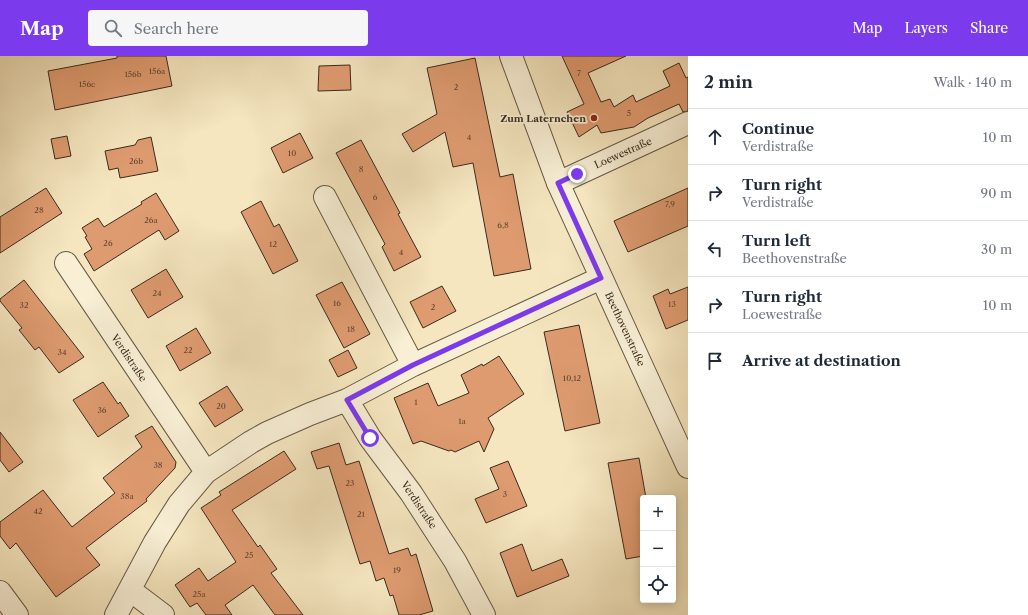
<!DOCTYPE html>
<meta charset="utf-8">
<style>
body{margin:0;font-family:"Libre Caslon Text",serif;background:#f6f6f7;color:#1f2937}
.controls{position:absolute;right:12px;bottom:12px;display:grid;overflow:hidden;border-radius:4px;box-shadow:0 2px 10px #0003}
.controls button{width:36px;height:36px;display:grid;place-items:center;padding:0;border:0;border-bottom:1px solid #e0e1e3;background:#fff;color:#1f2937;font:20px sans-serif}
.stop{position:absolute;width:12px;height:12px;margin:-9px;border:3px solid #7c3aed;border-radius:50%;background:#fff}
.stop.end{background:#7c3aed;border-color:#fff;box-shadow:0 1px 4px #0008}
.list{margin:0;padding:0;list-style:none}
h2{display:flex;justify-content:space-between;align-items:center;height:52px;margin:0;padding:0 16px;font-size:17px}
h2 small{font-size:13px;font-weight:400;color:#747a83}
.list li{display:grid;grid-template-columns:26px 1fr auto;gap:12px;align-items:center;box-sizing:border-box;height:56px;padding:0 16px;border-top:1px solid #e0e1e3}
.list b{display:block;font-size:15px;white-space:nowrap}
.list p{margin:0;font-size:13px;white-space:nowrap;color:#747a83}
.list em{font-size:13px;font-style:normal;color:#747a83}
.icon{flex:none;width:22px;height:22px;fill:none;stroke:currentColor;stroke-width:2;stroke-linecap:round;stroke-linejoin:round}
.map{position:relative;flex:none;width:688px;height:559px;overflow:hidden}
header{display:flex;align-items:center;gap:24px;box-sizing:border-box;height:56px;padding:0 20px;background:#7c3aed;color:#fff}
header strong{font-size:19px}
nav{display:flex;gap:22px;margin-inline-start:auto;font-size:14px}
.search{width:280px;height:36px;background:#f6f6f7;display:flex;align-items:center;gap:10px;box-sizing:border-box;padding:0 14px;border-radius:4px;color:#747a83;font-size:15px}
main{display:flex}
aside{flex:1;background:#fff}
.map>svg:first-child{display:block}
.building{fill:#df9b70;stroke:#392b1e}
.lines{fill:none;stroke-linecap:round;stroke-linejoin:round}
.minor-casing{stroke:#685a46;stroke-width:24}
.tertiary-casing{stroke:#685a46;stroke-width:24}
.minor{stroke:#f8efd5;stroke-width:22}
.tertiary{stroke:#f8efd5;stroke-width:22}
.route{stroke:#7c3aed;stroke-width:5}
.poi-dot{fill:#8f2418;stroke:#f8efd5;stroke-width:1.5}
.labels{text-anchor:middle;dominant-baseline:central;stroke-width:3.5;stroke-linejoin:round;paint-order:stroke}
.number-label{font-size:8px;fill:#624732}
.poi-label{font-size:10px;font-weight:bold;fill:#392b1e;stroke:#f8efd5;text-anchor:end}
.street-label{font-size:10px;fill:#392b1e;stroke:#f8efd5}
</style>
<header>
<strong>Map</strong>
<div class="search"><svg class="icon" aria-label="search" viewBox="0 0 24 24"><circle cx="10" cy="10" r="6"/><path d="M15 15l6 6"/></svg>Search here</div>
<nav><a>Map</a><a>Layers</a><a>Share</a></nav>
</header>
<main>
<div class="map">
<svg width="688" height="559" viewBox="0 0 688 559">
<rect width="100%" height="100%" fill="#f5e6bf"/>
<filter id="stains"><feTurbulence type="fractalNoise" baseFrequency=".005" numOctaves="4"/><feColorMatrix values="0 0 0 0 .2 0 0 0 0 .09 0 0 0 0 .02 0 0 0 .5 -.17"/></filter>
<radialGradient id="worn" r=".72"><stop offset=".6" stop-color="#630" stop-opacity="0"/><stop offset="1" stop-color="#630" stop-opacity=".3"/></radialGradient>
<path class="building" d="M117 0H166L172 30 55 54 48 15 117 2Z
M562 0H626L588 17 601 46 610 43 614 51 633 39 636 46 670 30 663 15 679 7 686 22 688 21V55L683 56 679 48 648 62 634 71 601 77 597 69 579 81 567 56 584 48Z
M475 2 500 121 513 118 531 213 494 220 473 107 453 111 445 76 413 96 402 78 437 58 427 12Z
M350 9 351 34 318 35 319 10Z
M300 77 313 102 283 117 271 92Z
M67 80 71 100 55 103 51 83Z
M151 81 158 115 120 122 118 112 109 114 105 95 135 89 138 84Z
M361 84 400 157 398 158 421 201 394 215 382 191 385 188 336 97Z
M46 132 62 157 0 197V161Z
M688 132V170L628 196 614 165Z
M156 137 179 175 165 184 159 174 94 215 84 198 92 193 85 181 87 180 82 172 98 162 104 171 142 148 141 146Z
M261 145 274 171 279 168 298 205 273 218 241 156Z
M166 213 183 241 148 262 131 234Z
M24 224 84 301 59 317 39 291 35 294 19 274 22 272 0 245V243Z
M342 226 370 278 344 292 316 239Z
M442 230 456 255 423 272 410 246Z
M688 231V264L666 273 653 240 668 233 670 238Z
M579 269 600 367 565 375 544 276Z
M196 272 211 297 180 315 166 290Z
M348 294 357 312 338 321 329 304Z
M499 300 524 338 488 362 494 373 484 396 479 385 455 396 451 394 449 395 421 385 413 388 394 342 428 327 438 350 469 337 461 319 482 308 483 310Z
M103 326 118 348 120 346 129 360 98 381 73 344Z
M227 330 243 354 215 371 199 347Z
M152 370 176 406 175 412 146 443 147 445 86 492 100 509 56 541 16 487 10 493 0 480V466L43 434 72 471 115 437 103 422 142 391 135 380Z
M0 376 23 406 9 416 0 404Z
M339 387 346 409 359 405 389 498 408 492 411 500 416 498 433 555 419 559H399L393 539 390 540 384 522 376 525 370 505 360 508 329 410 317 413 311 396Z
M284 395 296 413 232 454 258 491 260 489 277 513 271 517 303 559H275L253 529 225 549 232 559H206L197 547 190 551 175 529 199 512 208 525 236 506 201 452 221 439 219 436Z
M639 402 646 442H643V500L626 503 608 407Z
M508 405 527 450 486 467 475 443 499 433 490 412Z
M522 488 532 515 562 503 569 520 517 541 500 497Z"/>
<g class="lines">
<defs>
<path id="minor" d="M558 127 688 67
M325 141 413 309
M66 207 206 416
M347 344 370 382 411 437 455 505 484 559
M130 534 163 559
M0 536 17 559
M116 559 155 486 179 448 206 416 251 386 267 377 310 358 347 344 413 309 601 222"/>
<path id="tertiary" d="M511 0 558 127 688 411"/>
</defs>
<use href="#minor" class="minor-casing"/>
<use href="#tertiary" class="tertiary-casing"/>
<use href="#minor" class="minor"/>
<use href="#tertiary" class="tertiary"/>
</g>
<g class="lines">
<path class="route" d="M370 382 347 344 413 309 601 222 558 127 577 118"/>
</g>
<circle class="poi-dot" cx="594" cy="62" r="4"/>
<g class="labels">
<g class="number-label">
<text x="157" y="15">156a</text>
<text x="579" y="17">7</text>
<text x="133" y="18">156b</text>
<text x="87" y="28">156c</text>
<text x="456" y="31">2</text>
<text x="629" y="57">5</text>
<text x="469" y="81">4</text>
<text x="292" y="97">10</text>
<text x="136" y="105">26b</text>
<text x="361" y="113">8</text>
<text x="375" y="141">6</text>
<text x="670" y="148">7,9</text>
<text x="39" y="154">28</text>
<text x="151" y="164">26a</text>
<text x="503" y="169">6,8</text>
<text x="108" y="187">26</text>
<text x="273" y="188">12</text>
<text x="401" y="196">4</text>
<text x="157" y="237">24</text>
<text x="337" y="247">16</text>
<text x="672" y="248">13</text>
<text x="24" y="249">32</text>
<text x="433" y="251">2</text>
<text x="351" y="273">18</text>
<text x="188" y="294">22</text>
<text x="62" y="296">34</text>
<text x="572" y="322">10,12</text>
<text x="416" y="346">1</text>
<text x="221" y="350">20</text>
<text x="102" y="354">36</text>
<text x="462" y="365">1a</text>
<text x="158" y="409">38</text>
<text x="350" y="427">23</text>
<text x="505" y="438">3</text>
<text x="127" y="440">38a</text>
<text x="38" y="455">42</text>
<text x="361" y="458">21</text>
<text x="249" y="499">25</text>
<text x="397" y="514">19</text>
<text x="199" y="538">25a</text>
</g>
<g class="poi-label">
<text x="586" y="62">Zum Laternchen</text>
</g>
<g class="street-label">
<text transform="translate(623 97) rotate(-24)">Loewestraße</text>
<text transform="translate(625 273) rotate(65)">Beethovenstraße</text>
<text transform="translate(129 302) rotate(56)">Verdistraße</text>
<text transform="translate(419 449) rotate(56)">Verdistraße</text>
</g>
</g>
<rect width="100%" height="100%" filter="url(#stains)"/>
<rect width="100%" height="100%" fill="url(#worn)"/>
</svg>
<div class="controls">
<button>+</button>
<button>−</button>
<button><svg class="icon" aria-label="locate" viewBox="0 0 24 24"><circle cx="12" cy="12" r="6"/><path d="M12 2v4M12 18v4M2 12h4M18 12h4"/></svg></button>
</div>
<div class="stop" style="left:370px;top:382px"></div>
<div class="stop end" style="left:577px;top:118px"></div>
</div>
<aside>
<h2>2 min<small>Walk · 140 m</small></h2>
<ul class="list">
<li><svg class="icon" aria-label="ahead" viewBox="0 0 24 24"><path d="M12 20V5M6 11l6-6 6 6"/></svg><div><b>Continue</b><p>Verdistraße</p></div><em>10 m</em></li>
<li><svg class="icon" aria-label="right" viewBox="0 0 24 24"><path d="M7 20v-9h11M14 6l5 5-5 5"/></svg><div><b>Turn right</b><p>Verdistraße</p></div><em>90 m</em></li>
<li><svg class="icon" aria-label="left" viewBox="0 0 24 24"><path d="M17 20v-9H6M10 6l-5 5 5 5"/></svg><div><b>Turn left</b><p>Beethovenstraße</p></div><em>30 m</em></li>
<li><svg class="icon" aria-label="right" viewBox="0 0 24 24"><path d="M7 20v-9h11M14 6l5 5-5 5"/></svg><div><b>Turn right</b><p>Loewestraße</p></div><em>10 m</em></li>
<li><svg class="icon" aria-label="arrive" viewBox="0 0 24 24"><path d="M6 21V4h12l-3 4 3 4H6"/></svg><div><b>Arrive at destination</b></div></li>
</ul>
</aside>
</main>
